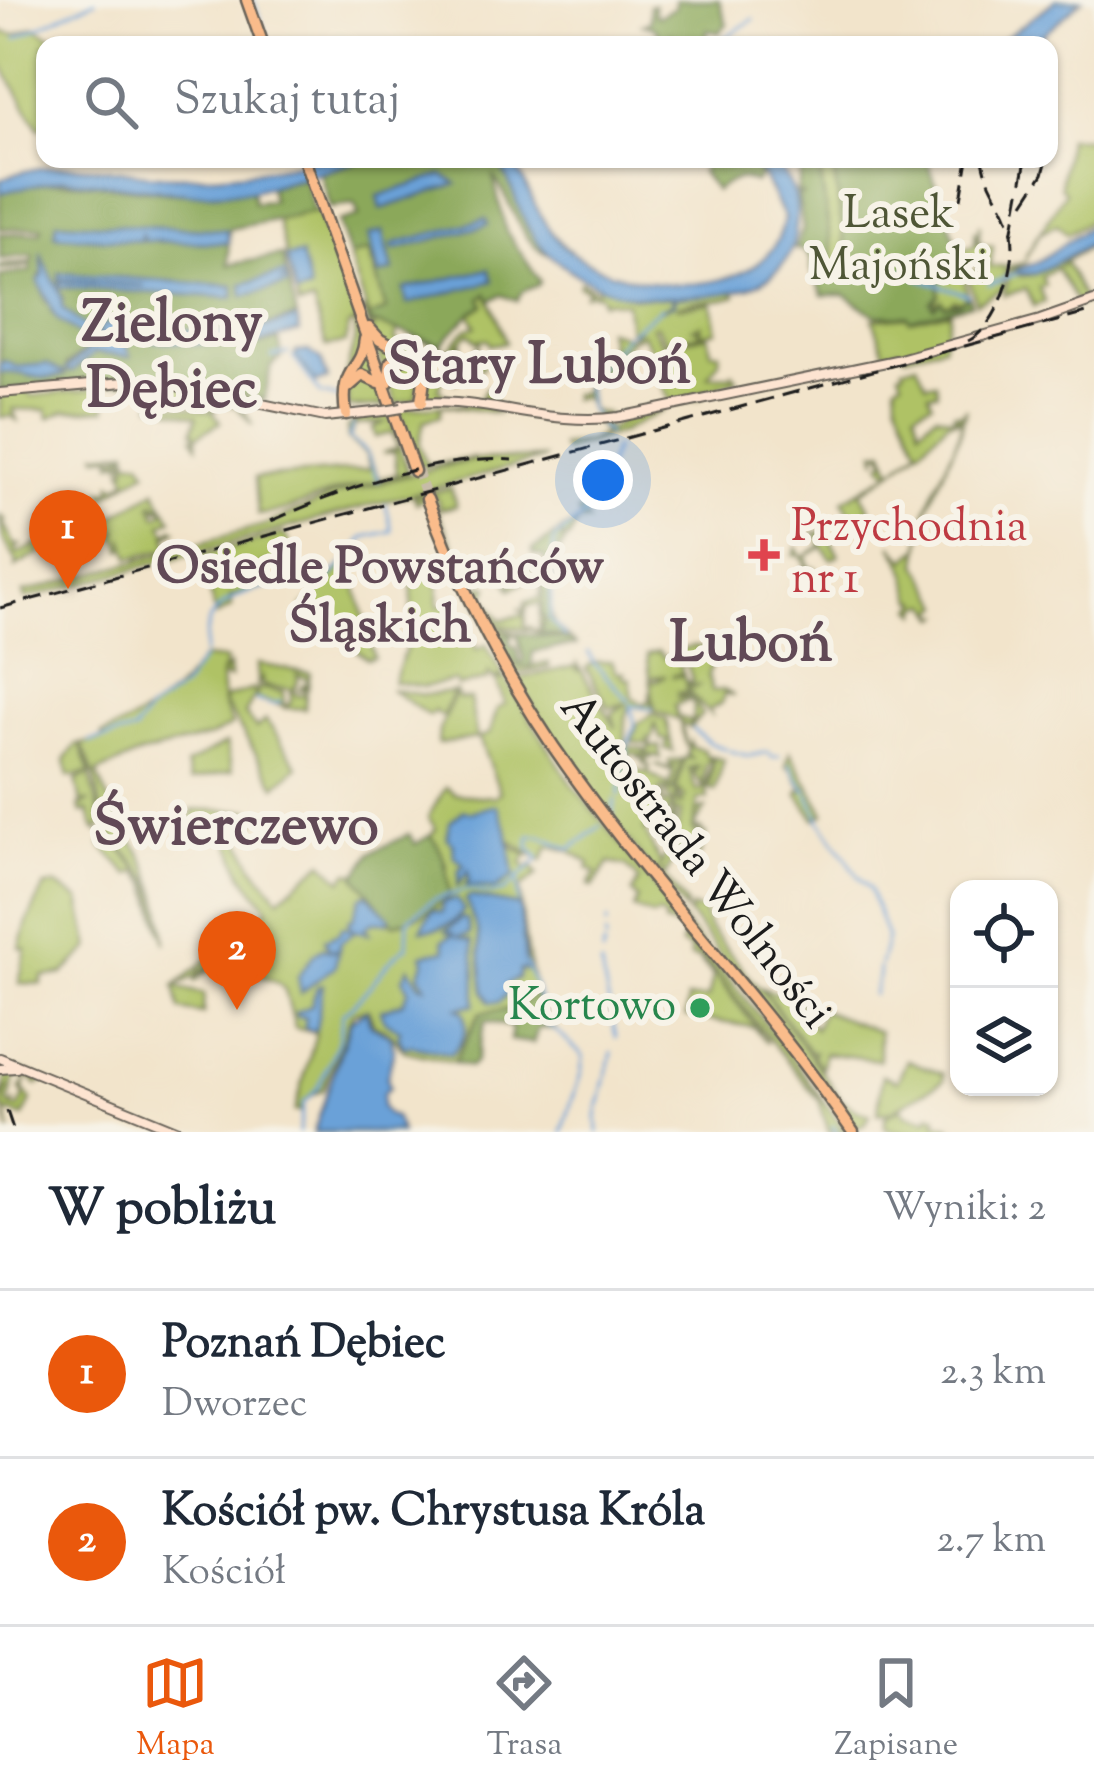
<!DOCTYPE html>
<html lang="pl">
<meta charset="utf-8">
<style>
body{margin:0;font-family:"Sorts Mill Goudy",serif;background:#f6f6f7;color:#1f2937}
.controls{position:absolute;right:36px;bottom:36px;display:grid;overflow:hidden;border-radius:24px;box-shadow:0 3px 9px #0004}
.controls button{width:108px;height:108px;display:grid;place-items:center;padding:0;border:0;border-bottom:3px solid #e0e1e3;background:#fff;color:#1f2937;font:60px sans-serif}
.you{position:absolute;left:603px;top:480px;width:42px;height:42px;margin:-30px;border:9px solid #fff;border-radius:50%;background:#1a73e8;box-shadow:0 0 0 18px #1a73e833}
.badge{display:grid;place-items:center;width:78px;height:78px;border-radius:50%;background:#ea580c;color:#fff;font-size:39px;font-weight:700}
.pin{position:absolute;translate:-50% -99px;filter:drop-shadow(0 3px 6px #0008)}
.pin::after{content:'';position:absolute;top:63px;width:42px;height:36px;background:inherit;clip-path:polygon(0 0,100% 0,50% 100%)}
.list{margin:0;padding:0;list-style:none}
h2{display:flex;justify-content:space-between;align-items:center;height:156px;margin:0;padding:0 48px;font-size:51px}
h2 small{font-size:39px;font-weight:400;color:#747a83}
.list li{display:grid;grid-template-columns:78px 1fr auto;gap:36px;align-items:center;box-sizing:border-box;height:168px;padding:0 48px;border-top:3px solid #e0e1e3}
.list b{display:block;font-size:45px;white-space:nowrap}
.list p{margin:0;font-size:39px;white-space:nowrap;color:#747a83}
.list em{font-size:39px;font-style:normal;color:#747a83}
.icon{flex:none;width:66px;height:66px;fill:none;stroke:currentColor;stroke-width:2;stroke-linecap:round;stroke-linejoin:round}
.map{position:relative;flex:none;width:1094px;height:1132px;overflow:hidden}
.search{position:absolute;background:#fff;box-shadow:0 3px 9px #0004;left:36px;right:36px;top:36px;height:132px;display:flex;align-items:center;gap:30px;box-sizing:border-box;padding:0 42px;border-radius:24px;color:#747a83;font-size:45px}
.sheet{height:492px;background:#fff}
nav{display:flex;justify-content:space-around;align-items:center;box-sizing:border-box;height:168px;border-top:3px solid #e0e1e3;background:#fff;font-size:33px;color:#747a83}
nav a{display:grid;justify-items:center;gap:6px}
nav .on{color:#ea580c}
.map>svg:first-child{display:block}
.green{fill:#afc265;stroke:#666f40;stroke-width:3;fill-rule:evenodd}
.forest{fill:#8ba85a;stroke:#54623b;stroke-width:3;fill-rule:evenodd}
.water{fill:#6aa1d8;stroke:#435e7a;stroke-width:3}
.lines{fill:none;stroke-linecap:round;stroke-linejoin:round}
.stream{stroke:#6aa1d8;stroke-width:3}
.highway-tunnel{stroke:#c7bca8;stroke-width:10;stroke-dasharray:10 5;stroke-linecap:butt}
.secondary-casing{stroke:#676259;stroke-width:12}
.highway-casing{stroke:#676259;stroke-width:15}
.secondary{stroke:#fde4d1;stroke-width:8}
.highway{stroke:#fabc8b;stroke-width:10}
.rail{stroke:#1c1c1c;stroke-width:3;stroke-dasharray:18 9;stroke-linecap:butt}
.secondary-bridge-casing{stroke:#676259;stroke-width:12;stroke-linecap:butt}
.secondary-bridge{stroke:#fde4d1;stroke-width:8}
.health-dot{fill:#e0444e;stroke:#f7f3e8;stroke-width:4.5}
.leisure-dot{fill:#2e9e5b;stroke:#f7f3e8;stroke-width:4.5}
.labels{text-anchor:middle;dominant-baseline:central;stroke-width:12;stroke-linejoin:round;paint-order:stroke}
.park-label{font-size:45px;fill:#4f5636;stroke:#f7f3e8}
.health-label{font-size:45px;fill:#be3a42;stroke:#f7f3e8;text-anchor:start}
.street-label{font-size:45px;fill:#1c1c1c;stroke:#f7f3e8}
.leisure-label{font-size:45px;fill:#27864d;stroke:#f7f3e8;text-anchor:end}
.quarter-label{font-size:51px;font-weight:bold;fill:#614956;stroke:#f7f3e8}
.district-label{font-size:57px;font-weight:bold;fill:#614956;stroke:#f7f3e8}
</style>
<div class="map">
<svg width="1094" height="1132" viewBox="0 0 1094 1132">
<rect width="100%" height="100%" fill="#f7f3e8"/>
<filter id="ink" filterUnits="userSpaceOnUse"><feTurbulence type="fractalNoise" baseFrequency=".00833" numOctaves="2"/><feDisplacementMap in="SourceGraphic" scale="24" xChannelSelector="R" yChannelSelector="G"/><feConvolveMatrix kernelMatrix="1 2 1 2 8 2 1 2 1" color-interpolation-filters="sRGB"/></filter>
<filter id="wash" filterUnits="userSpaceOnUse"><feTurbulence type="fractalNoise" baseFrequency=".004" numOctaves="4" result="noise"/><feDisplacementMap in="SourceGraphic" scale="48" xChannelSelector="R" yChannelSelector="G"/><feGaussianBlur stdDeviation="2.7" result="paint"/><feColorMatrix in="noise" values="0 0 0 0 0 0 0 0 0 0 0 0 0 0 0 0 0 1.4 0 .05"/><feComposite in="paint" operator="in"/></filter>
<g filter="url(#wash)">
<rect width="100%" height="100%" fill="#f2e4cb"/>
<path class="green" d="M35 27 66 45H45V128H39L34 120 0 62V31L14 35Z
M1067 138H1094V218L1067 234 1057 224 1038 234 1025 258 1065 192 1060 186Z
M818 159H832L842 225 847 226 843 232 847 266 834 264Z
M317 211 366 342 384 406 349 408 345 378 356 334 354 323 348 326 346 343 326 346 313 303 299 306 277 220Z
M980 224 979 236 977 233 976 244H980L978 241 979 238 981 245 993 246 990 267 1007 266 1001 290 976 303 967 273 980 270 972 257 964 258 961 250 975 245V231H979Z
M1094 241 1090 250 1094 259 1088 247 1058 266 1066 263 1085 302 1078 305 1056 268 1042 277 1045 285 1039 288 1045 302 1034 306 1026 289 1004 295 1011 266 1027 261 1013 270 1021 276 1030 275Z
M957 244 968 296 960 302 954 300 948 306 940 301 934 306 931 302 936 300 939 279 956 262Z
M368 250 387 311 369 317 349 256Z
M582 276 632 297H671L674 302 675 297 734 291 736 296C716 305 695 297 677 307L712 303 717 331 701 334V325L693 328 698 329 699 334 678 338 677 333 676 338 666 341 656 325 652 327 663 344 708 335 711 351 720 352 719 361 708 376 733 375 732 371 737 379 699 393 701 398 672 404 656 374 663 369 642 334 635 338 633 334 639 329 629 332 626 303 603 300 602 304 600 295 588 293 584 296 588 290 579 286 580 282 596 291 599 288Z
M488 294 506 342 490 345 488 340H480V344L469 333 452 351 463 343 459 351 466 359 465 354 477 350V346L485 362 481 369 475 363 464 359 460 366 466 370 457 382 444 375 438 390 449 397 426 400 422 365 416 399 396 404 362 308 373 330 376 323 398 330 395 341 426 354 435 374H439L455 354 408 334 448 349 467 328 476 326 470 314 484 305 480 298Z
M951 311 943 345 905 355 900 349 885 352 873 319 908 316 910 320Z
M0 312 139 375 266 401 240 404 253 425 236 406 220 405 214 411C204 401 166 392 155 398L158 383 29 386 19 387 31 396 105 388 106 409 65 411 49 418 47 410 13 409 17 420 11 416 0 417Z
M607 329 632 338 612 358 608 357 606 374H601L599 368 585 375 590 411 607 414V418H594L584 397 572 399V394L583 393 584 374 598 366 597 357 611 352Z
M917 363 926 384 936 382 938 392 929 393 932 402 915 411 920 428 936 414 953 418 954 413H963L966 408 964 417H955L963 420 961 431 928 507 924 526C926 493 956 456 962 420L948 421C922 450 894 471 861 492L870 509 852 519 843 500 892 471 885 468 882 463 887 460 882 451 877 453 878 460 876 451 885 450 893 470 919 449 897 399 896 383 902 380 899 372 904 371 903 367Z
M486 388 495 390 492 410 499 413 442 405 440 416 424 421 419 444 427 465 475 458 419 467 399 410C420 407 450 405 478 403Z
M153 400 213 412 221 422 197 436V444L193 437 196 435 193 430 197 416 152 405Z
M667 408 619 433 564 451 561 446 587 442 604 433 595 422 602 420 609 430 624 420 607 421Z
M386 412H389L408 473 335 492 283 511 258 515 255 478 370 469 366 454 348 439 347 427 357 423 351 421 353 418ZM386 422 373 428 376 437 392 433 398 448 382 453 395 452 397 474 379 479 367 453 349 438 355 425Z
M128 450 129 461 141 460 147 470 105 497 102 491 112 490V483L117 486 128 479 123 469 127 468 126 452 114 453 115 459 123 454V466L121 460 113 463 112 455 98 456 97 453Z
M545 458 25 599 23 593 268 524 335 495 432 469 476 460Z
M451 488 456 506 441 509 436 496 431 498 487 617 497 627 513 632 514 635 500 634 518 667 549 663V667L512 675 429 497 416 503 413 497Z
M156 490 162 503 156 506 154 502 151 506 159 508 154 511 157 516 166 511 159 508 164 505 172 519 162 524 167 533 173 528 176 530 167 536 169 548 131 558 123 537 126 548 122 550 119 540 112 537 118 532 112 526 100 525 90 531Z
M0 516 6 520 3 523 15 545H20L16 548 17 554 43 542 54 530 61 538 79 530 53 546 48 542 50 547 16 567 17 563 3 539Z
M823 525 839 556 831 559 823 547 806 556 809 568 814 567 828 583 819 587 814 584 809 571 802 570 806 566 801 556 794 555 797 548 803 558 822 545 814 532 820 534Z
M923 528 918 564 943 605 936 611 939 616 945 614 939 618 930 604 921 606 919 613 914 608 920 601 914 599C907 576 908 569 892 545L906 560 920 548Z
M283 534 288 539 291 558 261 565 266 587 230 597 232 607 216 616 199 557Z
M346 563 352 568 374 657 367 659 342 637 338 640 303 607Z
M545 564 542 616 545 617 540 633 531 630 539 629 540 604 527 606 524 627H530L528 630 498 625 479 597 481 584 489 587 485 597 501 620 521 615 523 617 524 612 518 608 524 611 525 602 540 598 542 570 526 571 525 582 511 589 507 582 512 585 513 581 523 582 522 570Z
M413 568 439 572 438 606 453 603 477 650 486 645 504 676 493 679 489 673 487 680 458 686 455 681 423 687 393 682 410 636Z
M712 643 714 647 720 645 708 675 712 691 724 690 734 696 724 694 722 703 709 710 710 714 691 694 702 714 692 726 694 709 687 680 694 689 698 686H694L687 663 683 665 675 652 694 646 704 648Z
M658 651 665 658 673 655 683 673 671 676H684L687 692 676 693 683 695 676 699 686 698 684 695 687 694 689 701 675 705 678 717 690 720V728L681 723 687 747 679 720 655 711 650 679 655 681 666 676 650 677 647 654Z
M203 658 226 660 221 675 229 666 230 678 221 677 223 705 232 725 210 737 141 754 97 773 118 821 116 824C148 850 164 902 166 944L151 881 109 832 114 825 104 824 95 778 83 746 81 748 90 773 69 777 65 760 76 745 102 739V735C143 720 177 695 203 658Z
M612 661 616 672H624L623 677 630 679 633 699 644 704 650 700V691L652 709 630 706 626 717 625 746 645 750 644 756 630 753 626 767 647 773 649 766 644 764V759L637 757 645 758 651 742V748L659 746 660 758 648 755 652 757 644 762 650 766 648 773 670 786 673 772 655 765 672 769 675 765 670 767 669 761 682 759 674 789H660L650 830 644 829 661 865 671 842 676 853 687 857 674 856 666 875 657 867 686 904V912C625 838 565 763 517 679L575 666 578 672V665L616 728 612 713 627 703 609 708 586 668 594 662Z
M257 664 310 673 308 690 296 689H302L303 683 305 689 308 679 297 675 298 682 292 691 298 696 306 693 305 709 285 708 291 701 290 689 263 686 262 678 258 685Z
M505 679 570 781 684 923 682 929 664 923 665 918 658 914 653 917 634 908 638 899 632 893 639 880 626 866 609 863 593 887 589 885 596 872 588 868 590 863 568 850 549 846 542 861 512 842V847L528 855 522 863 528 869 531 865 538 874 520 888C522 918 531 1013 556 1030L544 1028 535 996 511 1009 480 1013 454 1062 404 1051 390 1032 374 1025 368 1009 353 1012 340 1046 345 1051 351 1047 349 1056 341 1053 339 1048 323 1090C311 1095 304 1098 301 1111H295L316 1033 295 1028 285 990 279 984 218 956 268 908 242 874 223 824 193 829 192 810H250L256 824 237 832 254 867 279 898 323 862 342 880 348 872 356 873 392 923 424 914 427 908 435 906 447 865 431 835 436 829 428 817 446 787 455 794 494 797 500 792 479 738 490 733 497 709 505 704 496 680Z
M259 688 283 692 284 706 253 699 245 714 256 728 266 720 298 766 276 786 225 704V698L254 689 255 700Z
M390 689 423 695 453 692 442 717 434 711 429 716Z
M456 692 459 699H470L477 738 438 744 439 730Z
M653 714 666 720 673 751 665 749 667 740 660 739 655 722 652 739 648 738 647 744 632 742 638 723Z
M690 742 692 747 704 750V754L724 760 715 791 705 787 711 765 706 787 709 788 714 759 706 758 712 761 706 764 702 787 692 769 697 770 698 766 689 768 696 791 706 790 708 799 698 800 693 827 698 809 706 808 694 827 703 830 693 829 699 840 702 835 699 832 706 834 699 857 694 855 698 849 693 847 692 855 680 852 674 841 682 812H677L671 837 667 836 669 830 659 828 662 818 658 815 670 819 666 827 672 829V814L662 812 664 804 660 802 665 789 662 802 671 803 670 812H674V800L668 798V790L675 792 679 805 683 804 681 800 685 798 681 792 679 797 677 787 685 758 693 759 687 755Z
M226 743 232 771 190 781 186 765Z
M790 752 825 813 815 819 798 793 803 789 793 770 786 766Z
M90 775 102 826 95 830 88 811 82 813 79 806 90 802H81L76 780Z
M100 832 107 833 148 881 162 933 148 884 137 872 129 875 101 845 107 838Z
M56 885 80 900 90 948 63 974 42 977V984L19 983 26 949 20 948 27 922 45 886Z
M691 908 703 911 708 927 770 1001 842 1100 856 1110 870 1114 866 1123 855 1128 689 915Z
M686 926 784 1046 846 1132H829L819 1100 688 938Z
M683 939H687L768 1043 753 1027 686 1017 687 999 708 998 713 977 699 959 690 957V949L681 945Z
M212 955 216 959 202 972 212 968 194 982 202 972 176 987 204 994 203 1014 180 1010 175 986 195 969 200 972 198 967Z
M762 988 802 1002 797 1006 815 1029 822 1010 879 1032V1060L824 1053 822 1069 812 1055 814 1052H810Z
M907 1060 943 1074V1081L891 1111 878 1113 882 1075 897 1081Z
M19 1070 46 1080 37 1085 29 1076 26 1079 16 1074 8 1103 13 1105 15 1101 13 1106 19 1108 24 1096 21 1089 26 1081 23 1089 31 1100 24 1117 5 1111 11 1132 4 1108H0L8 1086 0 1099 7 1077 0 1071Z
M902 1108 905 1114 928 1119 930 1114 937 1116 936 1123 951 1126 949 1132H898L885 1128V1116Z"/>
<path class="forest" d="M675 0H719L727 24 719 33 707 30V45H680L671 34 663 41 654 27 643 24 650 21 649 5 654 4 655 14 659 16 675 7Z
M367 159H495L507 176 528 229 553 256C519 248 512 198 493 176L506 231 540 281 538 285 522 292 517 301 502 295 490 300 487 294 481 298 484 305 470 314 441 344 371 323 369 317 386 310 369 251 349 256 338 222 359 216 354 204 330 208 320 173Z
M708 159H751L760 177 755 183C738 175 730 181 715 191L701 172Z
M818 159 834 264 846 265 843 232 847 226H842L832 159H927L957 244 953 276 939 279V295L931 302 934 307 942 300 944 305 959 303 969 296 971 304 909 320 908 316 875 315 845 295H823L811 269V259L804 250 795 249 803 229 798 195H804L797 193 803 160Z
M304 178 314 212 229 229 228 265 282 255 297 317 253 329 258 345 279 340 282 357 271 366 265 399 145 375 0 390 1 372C24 369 35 383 63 376L47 364 17 367 5 361 0 365V276L31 271V265L0 270V266L32 262 33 255 0 259V234L40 232 42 227 0 229V193C72 171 97 187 167 192 195 195 223 192 252 191L254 203 272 200 269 187ZM44 268 63 298 61 306 79 326 96 332 97 340 122 342 130 356 94 353 68 372 66 365 94 345 51 312 53 303 46 302 39 279ZM59 274 233 286V291L147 287 234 293V297L60 287V281L144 287ZM101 324 239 334 238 339 169 336 239 341 240 346 100 338Z
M583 510 589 513 585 516 588 522H578L568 540 560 535 565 543C552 556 545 608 555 625 557 629 566 635 569 638L540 633 545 618 541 617 545 558 533 554V549L580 519 578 512Z
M499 633 511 634 510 645 516 647 520 662 524 660 517 633 573 641 576 645 533 652 531 667H518L502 646Z
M409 834 415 844 431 835C446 854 447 873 450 896L424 914 394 924 356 876 371 853Z
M536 995 544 1028H538L533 1043 510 1040 512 1027 485 1021 476 1061 470 1067 454 1062 481 1013 511 1009Z"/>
<path class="water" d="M1056 0H1082L1031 45H995Z
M312 159H367L252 191 193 194 64 179 0 193V180C47 158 98 167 147 174 190 179 270 173 312 159Z
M495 159H511C532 190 539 228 570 251 627 295 772 305 784 218L754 159H776C781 171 789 181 794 193 797 203 797 218 796 228 791 290 729 296 675 297V304L659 310 672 304V297C622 303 555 275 528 227 515 204 512 179 495 159Z
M443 175 457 184 381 209 378 196Z
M486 219 488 225 393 250 392 244Z
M57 222 227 230 229 243 143 241 142 233 140 241 55 235Z
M1094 223 1092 243 1035 274H1016L1017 270 1036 263Z
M383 231 393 271 379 275 369 235Z
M41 252C45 270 65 292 62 308L91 332 94 329 97 340 125 343 130 357 94 353 72 372 65 370 94 345 56 318 38 280 43 275Z
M301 255 310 291 296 295 286 257Z
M489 269 493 281 407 304 404 289Z
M59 273 234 286V298L60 287 59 281 145 286 59 279Z
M285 273 286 278 280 281 286 280 288 285 243 296 242 284Z
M297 319 300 332 258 343 256 338 260 336 255 330Z
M100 324 239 334 240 346 99 338Z
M309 351 321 360 328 379 316 383 295 356 296 352Z
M5 361 17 367 47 364 65 374C38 385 25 369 0 373V365Z
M497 805 507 829 514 876 495 889 465 885 469 880 468 871 458 885 459 869 464 865 454 856 453 844 447 838 450 822 464 810 471 812Z
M367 894 390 917 388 922H373L365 928 369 933 355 931 340 943 339 950H330L338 952 335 966 301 993 298 976 315 953 323 948 329 950 325 939 339 933 342 927 354 930 348 924 350 919H353L361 897Z
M470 896 520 906 526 970H520L518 978 507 984 508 993 499 1002H490L484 991 478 933 466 899Z
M457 899 464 910C453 926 440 930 421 930L432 910 442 912 443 902Z
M462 918 467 919 470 934 459 937 472 941C476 964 477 981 475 1004L458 1008 464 1012C469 1029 464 1041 451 1054L411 1045 404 1047 398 1036 400 1030 384 1020 381 1010 403 1002 409 990 403 978 409 967 420 984 426 986 419 974 425 961 423 954 445 950 443 940 454 934 446 931Z
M323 985 316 1029 312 1031 305 1028V1017H297L295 1013 311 1006 317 987Z
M366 1010 371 1026 391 1036 394 1050 387 1077 390 1087 383 1093 382 1107 388 1115 395 1117 401 1132H314L351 1020Z"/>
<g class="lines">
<path class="stream" d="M253 0 269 45
M79 8 95 0
M16 38 76 9
M713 45 754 19
M871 272 911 271 919 278 968 295
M989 285 1016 274
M630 332 661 308
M272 357 288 353
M293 357 321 394 340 398
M586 386 585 374 605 361 626 334
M586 386 589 409 594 416
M597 421 607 434
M353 425 349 438 367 453 378 480
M591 510 614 449
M359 544 365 537 392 531 386 505
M349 559 358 546
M565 636 550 620 554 544 556 537 588 513
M588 652 592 659
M204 653C206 641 205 624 213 615 239 584 291 584 326 582L346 562
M593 662 629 701
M255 700 263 702
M267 703 271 704
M274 704 280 702
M632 706 652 709
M692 729 710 743 726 749
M89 742 134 732 148 712 182 688 203 658
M628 744 635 726 631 705
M730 751 749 756 768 752 772 757 779 756
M790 765 796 775
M797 777 807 792
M619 795 627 748
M809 795 819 817
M612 817 615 800
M819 819 857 874
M539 859 529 847 530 836H540L571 849 600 826
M517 876 519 903
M858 876 869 888
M870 890 887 938 880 964
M435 899 470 889 489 894 504 891 537 861
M607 925V921
M606 941V935
M602 954 604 947
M526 964 541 1004
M601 966 603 979
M878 978 879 968
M604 981 616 1037
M873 995 877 981
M541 1006 546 1023 553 1030
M556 1031 583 1056
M581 1074 583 1058
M606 1077 612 1053
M318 1088 338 1042 343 1013C372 991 383 962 407 946L408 920 433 900
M600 1102 605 1080
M597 1117 599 1103
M597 1119 598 1132
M833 1126 836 1132
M299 1132 304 1103 317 1089
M562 1132 580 1076"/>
</g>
</g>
<g filter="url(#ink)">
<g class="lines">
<path class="highway-tunnel" d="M417 470 427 499"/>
<defs>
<path id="secondary" d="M0 393 147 380 325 417 384 411
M401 405C474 392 545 428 619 417L896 360 1040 320 1094 301
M0 1058 181 1132
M0 1069 16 1068"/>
<path id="highway" d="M247 0 263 45
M304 159 414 471
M369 328 380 340 421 361 425 373 421 402
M388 382 391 362 409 357
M347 388 362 375 379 383
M346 414C339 366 362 373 365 339
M427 499C464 599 514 694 577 780 664 901 769 1009 853 1132"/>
</defs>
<use href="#secondary" class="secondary-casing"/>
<use href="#highway" class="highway-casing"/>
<use href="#secondary" class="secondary"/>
<use href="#highway" class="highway"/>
<path class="rail" d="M1049 90V138
M961 199 968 159
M1024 203 1043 174 1047 159
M1012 235 1026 159
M968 341C1001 325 1022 255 1009 221 1000 196 988 189 983 159
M271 521C345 489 430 455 513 460
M0 608 1094 311
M7 1111 14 1132"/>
<defs>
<path id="secondary-bridge" d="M384 411 402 408"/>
</defs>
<use href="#secondary-bridge" class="secondary-bridge-casing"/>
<use href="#secondary-bridge" class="secondary-bridge"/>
</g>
</g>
<path class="health-dot" d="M758 537h12v12h12v12h-12v12h-12v-12h-12v-12h12z"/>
<circle class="leisure-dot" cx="700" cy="1008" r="12"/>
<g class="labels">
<g class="park-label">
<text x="899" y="216">Lasek<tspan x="899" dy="52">Majoński</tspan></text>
</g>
<g class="health-label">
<text x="791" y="529">Przychodnia<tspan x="791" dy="52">nr 1</tspan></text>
</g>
<g class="street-label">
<text transform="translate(694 862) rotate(52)">Autostrada Wolności</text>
</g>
<g class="leisure-label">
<text x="676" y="1008">Kortowo</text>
</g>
<g class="quarter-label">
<text x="380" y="569">Osiedle Powstańców<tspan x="380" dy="59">Śląskich</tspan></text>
</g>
<g class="district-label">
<text x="172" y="326">Zielony<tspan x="172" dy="66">Dębiec</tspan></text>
<text x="539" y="368">Stary Luboń</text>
<text x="751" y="646">Luboń</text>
<text x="236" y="829">Świerczewo</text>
</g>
</g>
</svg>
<div class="controls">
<button><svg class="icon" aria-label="locate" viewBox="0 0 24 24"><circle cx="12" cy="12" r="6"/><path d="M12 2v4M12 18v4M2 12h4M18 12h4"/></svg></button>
<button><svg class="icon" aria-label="layers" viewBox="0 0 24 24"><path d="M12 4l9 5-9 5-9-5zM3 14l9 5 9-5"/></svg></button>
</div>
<div class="you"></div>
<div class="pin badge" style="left:68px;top:589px">1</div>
<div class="pin badge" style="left:237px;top:1010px">2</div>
<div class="search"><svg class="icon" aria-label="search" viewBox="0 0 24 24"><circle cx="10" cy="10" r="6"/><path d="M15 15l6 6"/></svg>Szukaj tutaj</div>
</div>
<section class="sheet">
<h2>W pobliżu<small>Wyniki: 2</small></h2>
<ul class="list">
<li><span class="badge">1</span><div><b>Poznań Dębiec</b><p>Dworzec</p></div><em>2.3 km</em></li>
<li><span class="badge">2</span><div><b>Kościół pw. Chrystusa Króla</b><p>Kościół</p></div><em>2.7 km</em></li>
</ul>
</section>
<nav>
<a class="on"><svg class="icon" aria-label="map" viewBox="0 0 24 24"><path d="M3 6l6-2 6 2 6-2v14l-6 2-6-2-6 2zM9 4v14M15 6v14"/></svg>Mapa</a>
<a><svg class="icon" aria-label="directions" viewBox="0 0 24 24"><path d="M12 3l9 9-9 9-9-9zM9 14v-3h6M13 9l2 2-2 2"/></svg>Trasa</a>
<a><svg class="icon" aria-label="saved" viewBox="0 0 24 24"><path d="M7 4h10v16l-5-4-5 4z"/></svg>Zapisane</a>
</nav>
